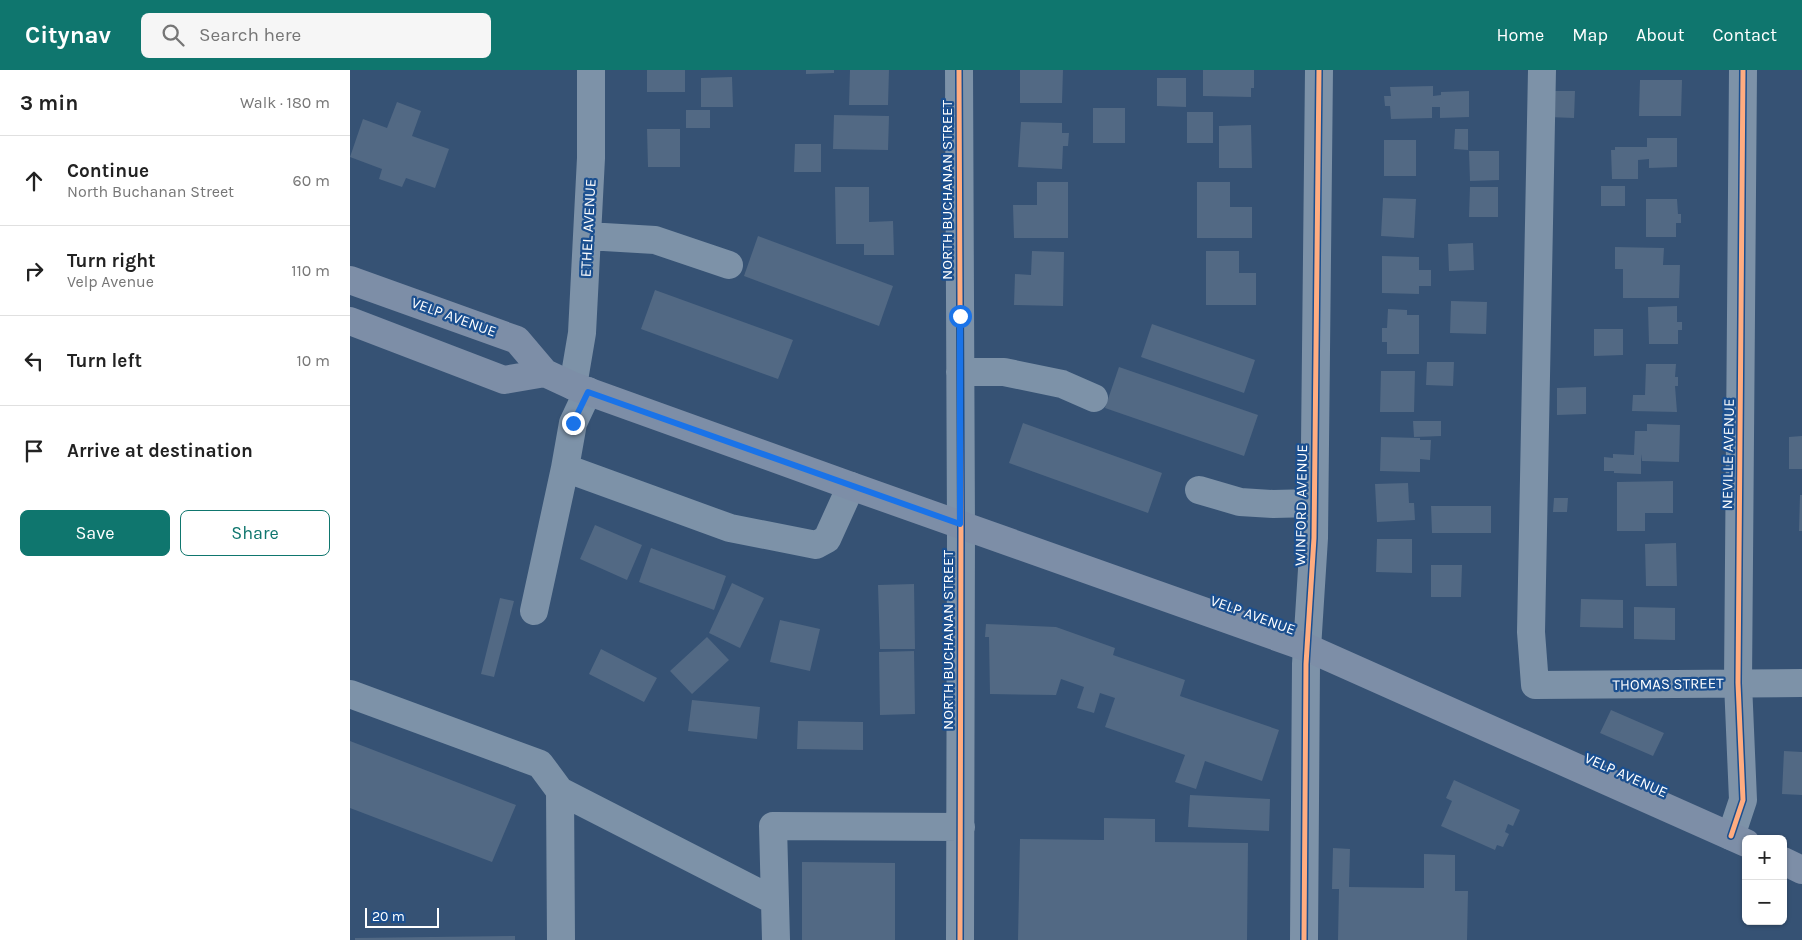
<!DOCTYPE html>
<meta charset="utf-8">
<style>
body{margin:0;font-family:Karla,sans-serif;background:#f6f6f6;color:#222}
.controls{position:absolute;right:15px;bottom:15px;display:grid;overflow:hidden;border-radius:8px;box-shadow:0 1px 4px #0004}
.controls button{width:45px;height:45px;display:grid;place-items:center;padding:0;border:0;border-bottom:1px solid #e0e0e0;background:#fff;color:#222;font:25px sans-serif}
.scale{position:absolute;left:15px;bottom:12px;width:74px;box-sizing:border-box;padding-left:5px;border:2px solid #fff;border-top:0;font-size:14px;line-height:18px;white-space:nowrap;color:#fff;-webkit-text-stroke:4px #1b4f8f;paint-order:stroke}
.stop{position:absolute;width:15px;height:15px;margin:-11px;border:4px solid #1a73e8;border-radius:50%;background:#fff}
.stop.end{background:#1a73e8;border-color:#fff;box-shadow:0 1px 5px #0008}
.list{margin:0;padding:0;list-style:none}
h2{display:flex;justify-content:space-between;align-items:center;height:65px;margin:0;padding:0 20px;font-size:21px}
h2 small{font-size:16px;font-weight:400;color:#767676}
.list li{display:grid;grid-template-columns:32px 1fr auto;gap:15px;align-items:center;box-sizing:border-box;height:90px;padding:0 20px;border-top:1px solid #e0e0e0}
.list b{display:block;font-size:19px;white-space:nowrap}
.list p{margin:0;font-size:16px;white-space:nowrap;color:#767676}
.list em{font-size:16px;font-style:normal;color:#767676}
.actions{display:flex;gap:10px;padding:15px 20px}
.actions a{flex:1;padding:11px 0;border:1px solid #0f766e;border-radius:8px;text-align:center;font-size:18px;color:#0f766e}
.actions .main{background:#0f766e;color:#fff}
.icon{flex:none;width:28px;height:28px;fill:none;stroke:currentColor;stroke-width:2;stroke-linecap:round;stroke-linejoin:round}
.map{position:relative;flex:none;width:1452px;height:870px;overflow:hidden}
header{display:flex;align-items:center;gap:30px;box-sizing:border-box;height:70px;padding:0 25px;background:#0f766e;color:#fff}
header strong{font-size:24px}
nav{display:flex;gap:28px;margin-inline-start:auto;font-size:18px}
.search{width:350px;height:45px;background:#f6f6f6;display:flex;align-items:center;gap:12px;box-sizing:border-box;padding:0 18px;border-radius:8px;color:#767676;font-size:19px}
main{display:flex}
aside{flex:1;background:#fff}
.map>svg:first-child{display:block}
.building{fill:#526984}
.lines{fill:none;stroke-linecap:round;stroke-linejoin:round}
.minor{stroke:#7d92a8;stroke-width:28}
.major{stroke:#7d8ea7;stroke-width:28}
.cycleway-casing{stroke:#1b4f8f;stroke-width:8}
.cycleway{stroke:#ffac80;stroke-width:5}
.route{stroke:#1a73e8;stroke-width:6}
.labels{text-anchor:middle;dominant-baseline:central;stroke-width:4.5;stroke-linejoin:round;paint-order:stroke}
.street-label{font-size:15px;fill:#fff;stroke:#1b4f8f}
</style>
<header>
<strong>Citynav</strong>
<div class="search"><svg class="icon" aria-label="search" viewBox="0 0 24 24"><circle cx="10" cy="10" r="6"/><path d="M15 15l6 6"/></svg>Search here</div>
<nav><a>Home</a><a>Map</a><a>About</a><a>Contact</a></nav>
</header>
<main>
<aside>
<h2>3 min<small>Walk · 180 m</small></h2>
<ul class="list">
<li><svg class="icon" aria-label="ahead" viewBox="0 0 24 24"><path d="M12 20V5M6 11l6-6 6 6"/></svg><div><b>Continue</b><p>North Buchanan Street</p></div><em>60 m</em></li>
<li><svg class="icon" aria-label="right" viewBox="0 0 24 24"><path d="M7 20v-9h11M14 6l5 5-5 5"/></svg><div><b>Turn right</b><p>Velp Avenue</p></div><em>110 m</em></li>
<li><svg class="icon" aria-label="left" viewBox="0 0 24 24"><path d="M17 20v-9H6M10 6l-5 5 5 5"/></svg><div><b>Turn left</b></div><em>10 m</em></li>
<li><svg class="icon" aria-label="arrive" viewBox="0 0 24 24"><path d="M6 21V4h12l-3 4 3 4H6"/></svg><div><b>Arrive at destination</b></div></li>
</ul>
<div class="actions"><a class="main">Save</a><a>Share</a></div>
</aside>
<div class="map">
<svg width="1452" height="870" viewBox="0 0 1452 870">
<rect width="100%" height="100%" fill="#365274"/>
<path class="building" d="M297 0H335V22H297Z
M456 0H484V3L456 4Z
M500 0H539L538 35H499Z
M670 0H713L712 33H670Z
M853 0H904V18H901V27L853 26Z
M382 7 383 37H351V8Z
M807 8H836V37L807 36Z
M1290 10H1332L1331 46H1289Z
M1083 16V26L1091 25V22L1119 21V47L1090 48V37H1082V48L1041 49 1040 36H1035L1034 26H1041L1040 17Z
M1199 21H1225L1224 48 1198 47Z
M47 32 71 41 62 66 99 79 85 118 56 108 52 117 29 109 32 99 0 87 13 49 37 58Z
M743 38H775V73H743Z
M336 40H360V58H336Z
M837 42H863V73H837Z
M484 45 539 46 538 80 483 79Z
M671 52 712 53V63H719L718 76H713L712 99 668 97Z
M901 55 902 98H869V56Z
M297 59H330V97H298Z
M1105 59H1118V80L1104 79Z
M1297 68H1327V97L1299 98V89L1288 90V109H1262L1261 80H1265V77H1297Z
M1034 70H1066V106H1034Z
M445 74H471V102H444Z
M1119 81H1149V110L1120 111Z
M687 112H718V168H664L663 135H687Z
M847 112H880V137H902V168H847Z
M1251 116H1275V136H1251Z
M485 117H519V152L543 151 544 185H514V174H486Z
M1120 117H1148V147H1119Z
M1033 128 1066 129 1064 168 1031 166Z
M1296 129H1327L1328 144H1331V153H1326V167H1296Z
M408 166 543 216 529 256 394 206Z
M1123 173 1124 200 1099 201 1098 174Z
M1265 177 1314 178 1313 195H1330L1329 228H1273V199H1265Z
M682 181 714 182 713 236 664 235 665 204 681 205Z
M856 181H889V203H906V235H856Z
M1032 186 1069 187V200H1081V216H1069V224L1032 223Z
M305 220 443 270 428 309 291 259Z
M1101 231 1137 232 1136 264 1100 263Z
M1327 236V252H1332V260H1328V274H1299L1298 237Z
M1038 239 1057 240V245H1069V284H1037V272H1032V258H1037Z
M802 254 905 290 894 323 791 287Z
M1244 259H1273V285L1244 286Z
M1077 292H1104L1103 316 1076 315Z
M1296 294H1326L1325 307H1328V316H1325L1327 342 1282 341 1283 325H1295Z
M769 297 908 345 894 386 755 338Z
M1031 301H1065L1064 342H1030Z
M1236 317V344L1207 345V318Z
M1063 351H1091V366L1064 367Z
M673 353 812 403 798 443 659 393Z
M1297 354 1330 355 1329 392 1292 391 1291 384V404L1264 403V401H1254V387L1263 388V384L1284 385 1285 361H1297Z
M1452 366V399H1439V367Z
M1031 367 1070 368V370H1081L1080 390 1070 389V402L1030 401Z
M1323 411V443H1295V461H1267V412Z
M1058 413 1059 433H1064L1065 450 1027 452 1025 414Z
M1450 425H1452V461H1449Z
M1204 428H1218L1217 442H1203Z
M1081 436H1141V463H1082Z
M245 455 292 475 277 510 230 489Z
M1027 469H1062V503L1026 502Z
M1326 473 1327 516H1296L1295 474Z
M301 478 376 506 364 540 289 512Z
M1081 495H1112L1111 527H1081Z
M382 513 414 528 390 578 359 563Z
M564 514 565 579H530L528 515Z
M150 528 164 531 144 607 131 604Z
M1231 529 1273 530V558L1230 557Z
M1284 537 1325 538V570L1284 569Z
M430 550 470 559 460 601 420 592Z
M636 554 706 557 765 578 763 585 835 610 830 626 929 660 912 711 855 691 846 719 825 712 835 685 755 657 765 628 750 623 744 643 727 638 734 617 711 609 706 625 640 624 639 567H635Z
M357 567 379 590 342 624 320 601Z
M251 579 307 608 294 632 239 604Z
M564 581 565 644 530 645 529 582Z
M342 630 410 637 407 669 338 661Z
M1261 640 1314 663 1303 686 1250 663Z
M448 651 513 652V680L447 679Z
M0 671 166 735 142 792 0 738Z
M1434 681 1452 682V725L1432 724Z
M1104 710 1170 740 1163 756 1158 754 1155 762 1159 764 1153 777 1147 775 1145 780 1091 756 1102 731 1096 728Z
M840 725 920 729 919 761 838 757Z
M754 748 805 749V772L898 773 897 870H668L670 769 754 770Z
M983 778 1000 779 999 817 1074 818V784L1105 785V821H1118L1117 870H988L989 819H982Z
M452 792 545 793V870H452Z
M165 866V870H5V868Z"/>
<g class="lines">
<path class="minor" d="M609 0 611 460 610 870
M1192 0 1181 562 1185 615 1452 613
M237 166 305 170 379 195
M610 302H654L712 314 744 328
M223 316 232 263 241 88V0
M238 321 223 353 215 398 380 458 466 475 477 469 501 416
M849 420 890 432 923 434 964 433
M184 541 215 398
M0 624 190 694 210 721 211 870
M210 721 425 831
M1381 766 1393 730 1388 613 1393 0
M426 870 423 756 611 757
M954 870 956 594 964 468 969 0"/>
<path class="major" d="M0 210 167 270 195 303 223 316 501 416 958 578 1396 773
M0 251 154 310 195 303
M1433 791 1452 800"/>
<defs>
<path id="cycleway" d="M609 0 611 460 610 870
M1381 766 1393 730 1388 613 1393 0
M954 870 956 594 964 468 969 0"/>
</defs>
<use href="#cycleway" class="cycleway-casing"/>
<use href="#cycleway" class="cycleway"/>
</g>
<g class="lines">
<path class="route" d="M223 353 238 322 610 454V246"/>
</g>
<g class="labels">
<g class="street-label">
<text transform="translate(597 120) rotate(-90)">NORTH BUCHANAN STREET</text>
<text transform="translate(238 158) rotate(-87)">ETHEL AVENUE</text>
<text transform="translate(104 247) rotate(20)">VELP AVENUE</text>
<text transform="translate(1378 384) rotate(-89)">NEVILLE AVENUE</text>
<text transform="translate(951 435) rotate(-89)">WINFORD AVENUE</text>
<text transform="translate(903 545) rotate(20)">VELP AVENUE</text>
<text transform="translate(598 570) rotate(-90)">NORTH BUCHANAN STREET</text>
<text transform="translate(1318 614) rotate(-1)">THOMAS STREET</text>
<text transform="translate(1276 705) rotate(24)">VELP AVENUE</text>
</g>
</g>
</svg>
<div class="controls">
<button>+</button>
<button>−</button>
</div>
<div class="scale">20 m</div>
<div class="stop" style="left:610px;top:246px"></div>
<div class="stop end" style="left:223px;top:353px"></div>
</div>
</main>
